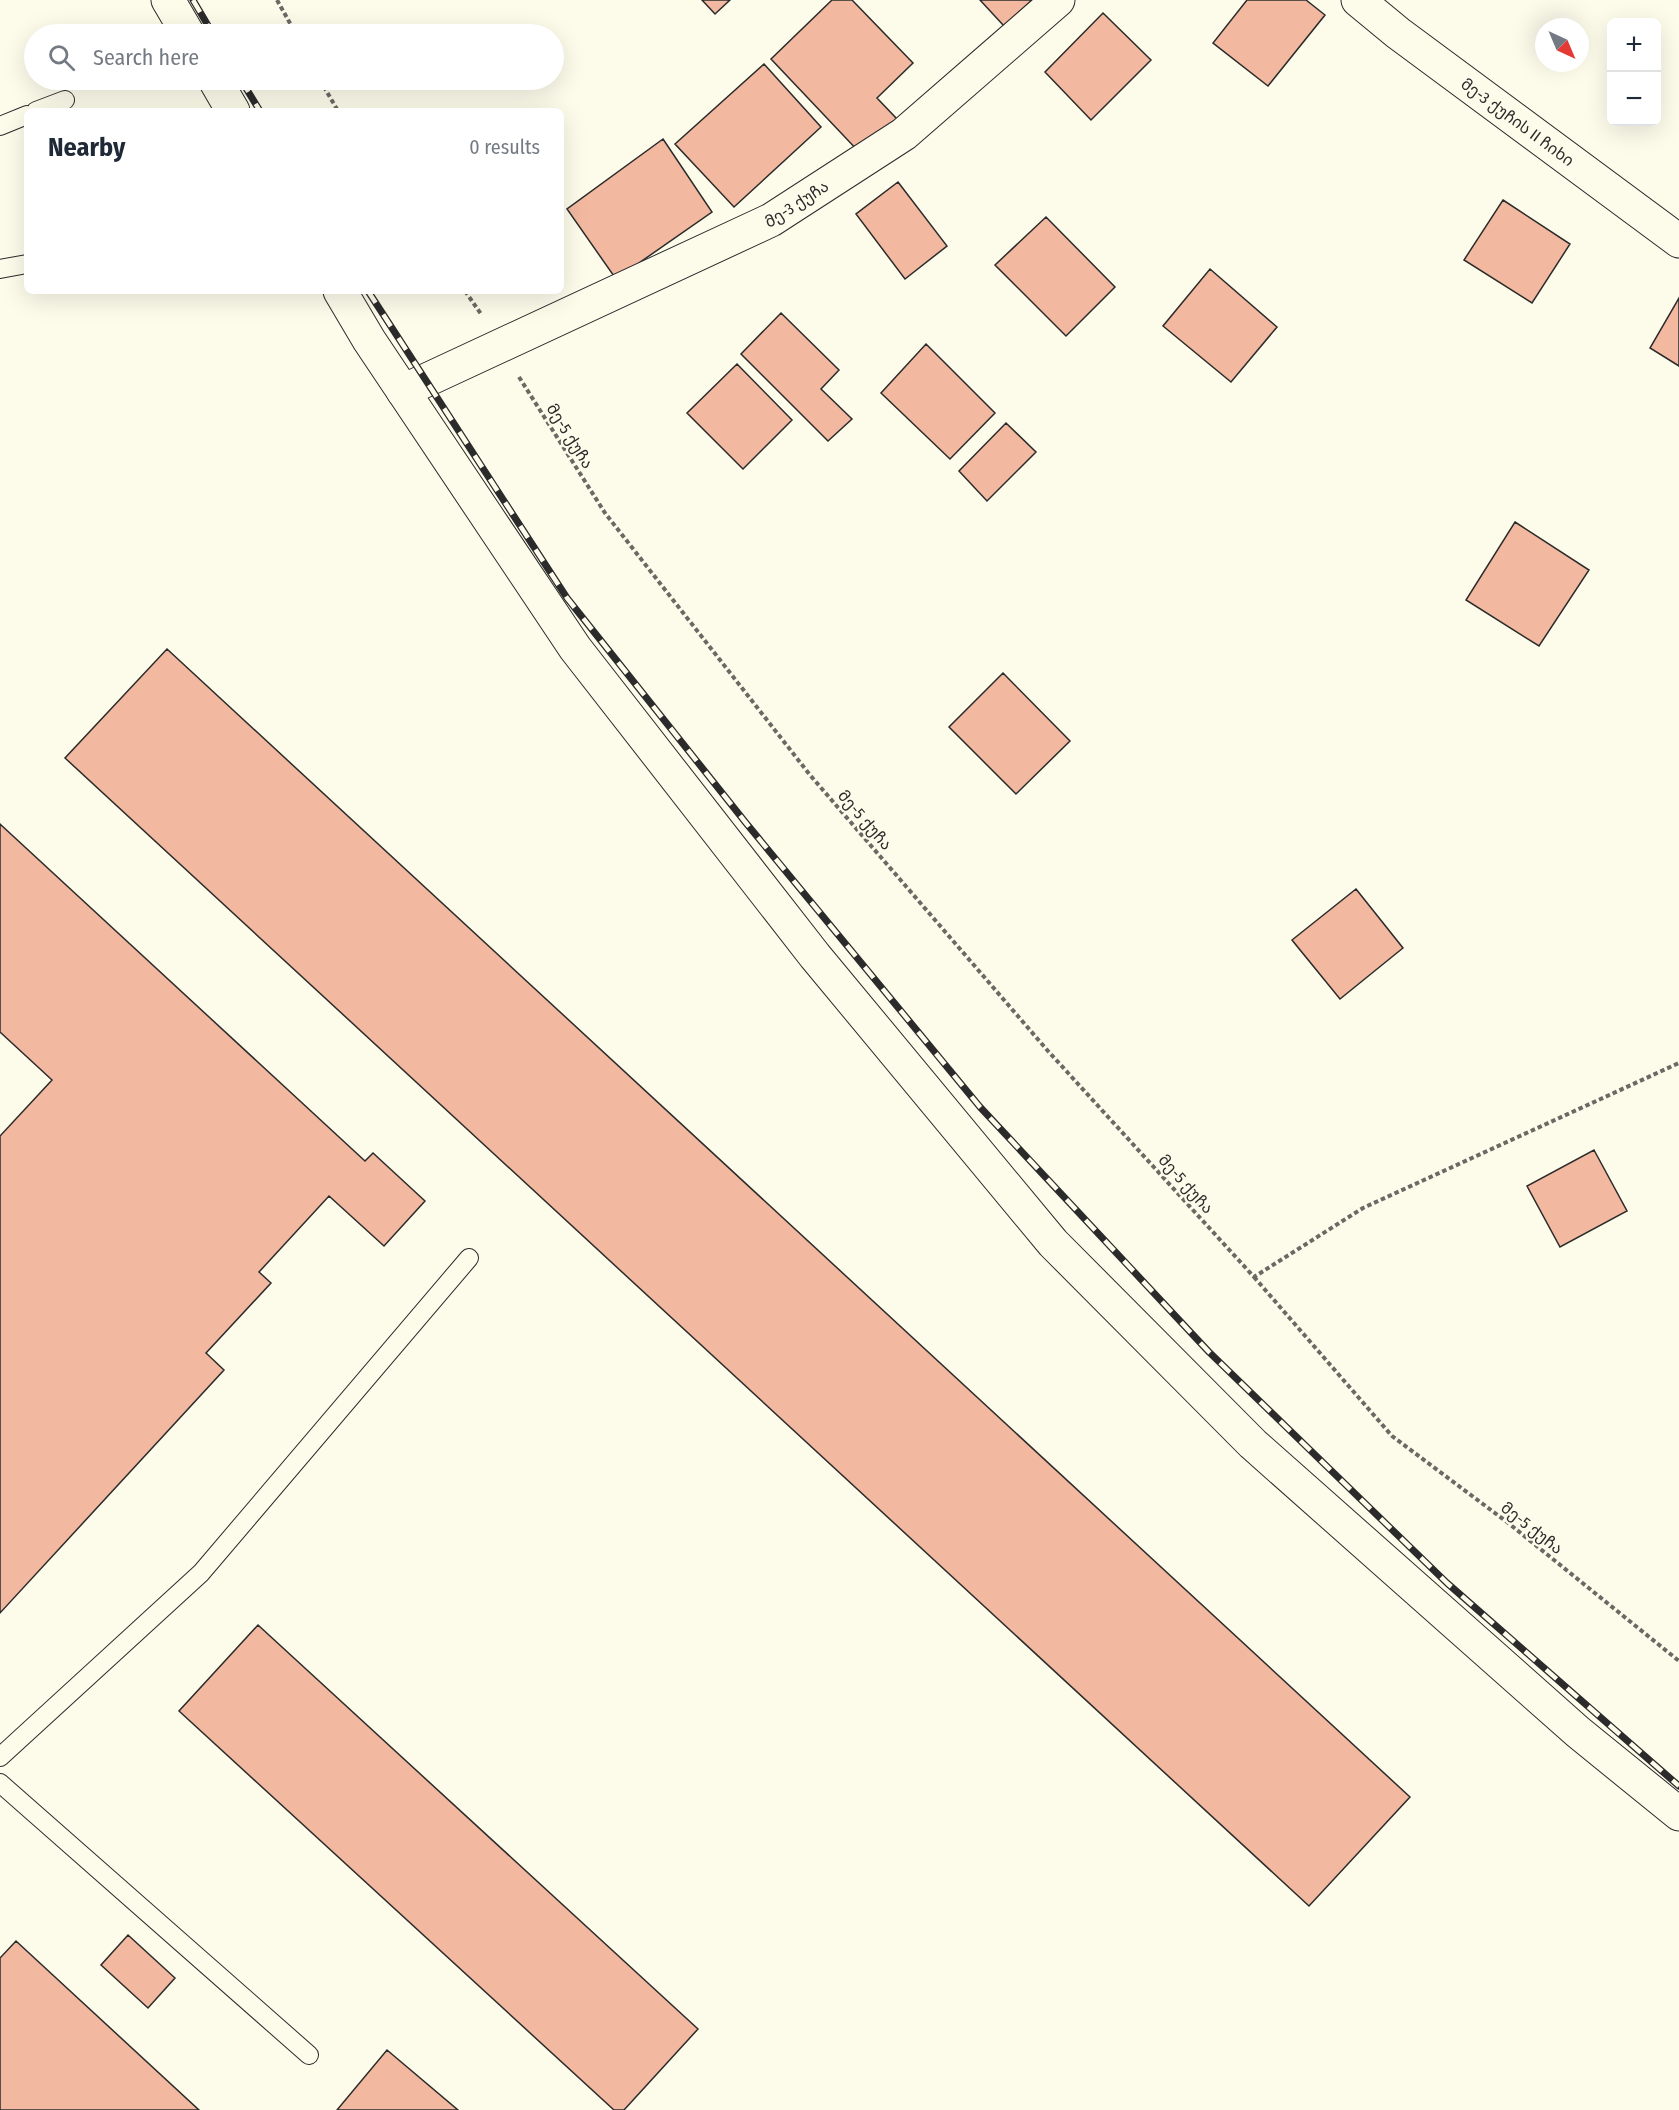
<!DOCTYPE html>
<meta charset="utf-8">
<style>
body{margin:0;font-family:"Fira Sans Condensed","Noto Sans Georgian",sans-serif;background:#f6f6f7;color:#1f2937}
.controls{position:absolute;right:18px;top:18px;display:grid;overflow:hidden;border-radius:9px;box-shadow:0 6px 24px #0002}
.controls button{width:54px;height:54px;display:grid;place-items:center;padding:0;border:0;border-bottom:2px solid #e0e1e3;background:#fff;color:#1f2937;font:30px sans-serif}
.compass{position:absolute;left:1535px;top:18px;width:54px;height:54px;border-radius:50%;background:#fff;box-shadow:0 6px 24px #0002;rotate:136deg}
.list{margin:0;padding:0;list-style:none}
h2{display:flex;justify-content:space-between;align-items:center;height:78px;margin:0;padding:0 24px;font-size:26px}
h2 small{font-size:20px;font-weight:400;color:#747a83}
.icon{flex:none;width:33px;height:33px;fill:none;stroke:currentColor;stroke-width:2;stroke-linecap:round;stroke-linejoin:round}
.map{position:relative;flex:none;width:1679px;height:2110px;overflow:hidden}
.search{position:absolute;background:#fff;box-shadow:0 6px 24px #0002;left:24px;top:24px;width:540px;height:66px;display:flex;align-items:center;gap:15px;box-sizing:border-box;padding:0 21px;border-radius:33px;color:#747a83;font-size:22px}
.panel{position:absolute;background:#fff;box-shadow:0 6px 24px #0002;left:24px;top:108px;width:540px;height:186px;border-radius:9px}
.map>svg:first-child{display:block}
.building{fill:#f2b8a0;stroke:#2b2b2b;stroke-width:1.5}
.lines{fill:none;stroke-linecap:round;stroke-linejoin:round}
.lane-casing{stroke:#2b2b2b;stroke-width:20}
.street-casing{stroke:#2b2b2b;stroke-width:35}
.path{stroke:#6a6964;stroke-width:4;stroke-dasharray:4.5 3;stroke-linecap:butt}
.lane{stroke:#fdfbea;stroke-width:18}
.street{stroke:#fdfbea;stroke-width:33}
.rail-casing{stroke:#2b2b2b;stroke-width:7}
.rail{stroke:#fdfbea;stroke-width:4.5;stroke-dasharray:14;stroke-linecap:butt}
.labels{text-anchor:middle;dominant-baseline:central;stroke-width:4.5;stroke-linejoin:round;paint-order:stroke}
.street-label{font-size:16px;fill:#2b2b2b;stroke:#fdfbea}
</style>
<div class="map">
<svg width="1679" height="2110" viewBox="0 0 1679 2110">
<rect width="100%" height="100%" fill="#fdfbea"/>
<path class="building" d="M702 0H730L715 14Z
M832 0H852L913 63 877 98 897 119 860 153 771 59Z
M980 0H1032L1004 26Z
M1247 0H1306L1325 15 1268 86 1213 43Z
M1103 13 1151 60 1091 120 1045 72Z
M764 64 821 127 734 207 675 144Z
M663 139 712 212 616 279 567 209Z
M898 182 947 246 905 279 856 214Z
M1503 200 1570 244 1532 303 1464 260Z
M1046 217 1115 287 1066 336 995 265Z
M1210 269 1277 327 1231 382 1163 326Z
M1679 298V366L1650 348Z
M781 313 839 370 821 389 852 419 828 441 741 354Z
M926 344 995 413 950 459 881 393Z
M737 364 792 420 743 469 687 413Z
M1006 423 1036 452 987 501 959 471Z
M1515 522 1589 570 1539 646 1466 600Z
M167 649 1410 1797 1309 1906 65 758Z
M1003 673 1070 741 1016 794 949 727Z
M0 824 365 1161 373 1153 425 1201 384 1246 329 1196 259 1272 271 1283 206 1353 224 1370 0 1613V1136L52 1080 0 1032Z
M1356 889 1403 948 1340 999 1292 940Z
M1594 1150 1627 1211 1560 1247 1527 1186Z
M258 1625 698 2029 624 2110H614L179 1711Z
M128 1935 175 1978 148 2008 101 1965Z
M16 1941 199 2110H0V1958Z
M387 2050 458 2110H337Z"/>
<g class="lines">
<defs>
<path id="lane" d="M36 111 65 100
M0 126 27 115
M0 269 27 264
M0 1757 201 1573 469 1258
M0 1783 309 2055"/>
<g id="street">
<path d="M168 0 188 34"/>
<path id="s1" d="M1358 0 1398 33 1679 241"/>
<path d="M215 80 233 111"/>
<path d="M340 291 369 340 575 648 815 956 1053 1243 1253 1444 1578 1732 1679 1814"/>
<path id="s2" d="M403 391 771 220 904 134 1058 0"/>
</g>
</defs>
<use href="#lane" class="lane-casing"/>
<use href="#street" class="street-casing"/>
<path class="path" d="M277 0 296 34
M320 80 338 111
M465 291 481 314
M519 377 605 513 810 775 1048 1051 1254 1277 1363 1208 1679 1063
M1254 1277 1392 1436 1507 1522 1679 1661"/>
<use href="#lane" class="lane"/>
<use href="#street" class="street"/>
<defs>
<path id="rail" d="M193 0 213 34
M241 80 260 111
M368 291 567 598 746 823 980 1107 1209 1352 1447 1583 1679 1786"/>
</defs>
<use href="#rail" class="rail-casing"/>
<use href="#rail" class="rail"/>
</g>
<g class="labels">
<g class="street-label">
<text stroke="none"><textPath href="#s1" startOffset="201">მე-3 ქუჩის II ჩიხი</textPath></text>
<text stroke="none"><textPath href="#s2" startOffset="436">მე-3 ქუჩა</textPath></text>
<text transform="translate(570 436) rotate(58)">მე-5 ქუჩა</text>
<text transform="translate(865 820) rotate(49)">მე-5 ქუჩა</text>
<text transform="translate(1186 1184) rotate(48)">მე-5 ქუჩა</text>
<text transform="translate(1532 1528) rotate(38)">მე-5 ქუჩა</text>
</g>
</g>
</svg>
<div class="controls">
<button>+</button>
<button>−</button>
</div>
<svg class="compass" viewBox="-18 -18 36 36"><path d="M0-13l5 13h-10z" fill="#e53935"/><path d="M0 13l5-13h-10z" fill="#747a83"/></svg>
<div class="search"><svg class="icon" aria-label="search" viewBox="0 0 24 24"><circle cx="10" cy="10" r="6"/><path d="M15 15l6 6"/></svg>Search here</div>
<section class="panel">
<h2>Nearby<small>0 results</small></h2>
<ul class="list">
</ul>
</section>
</div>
